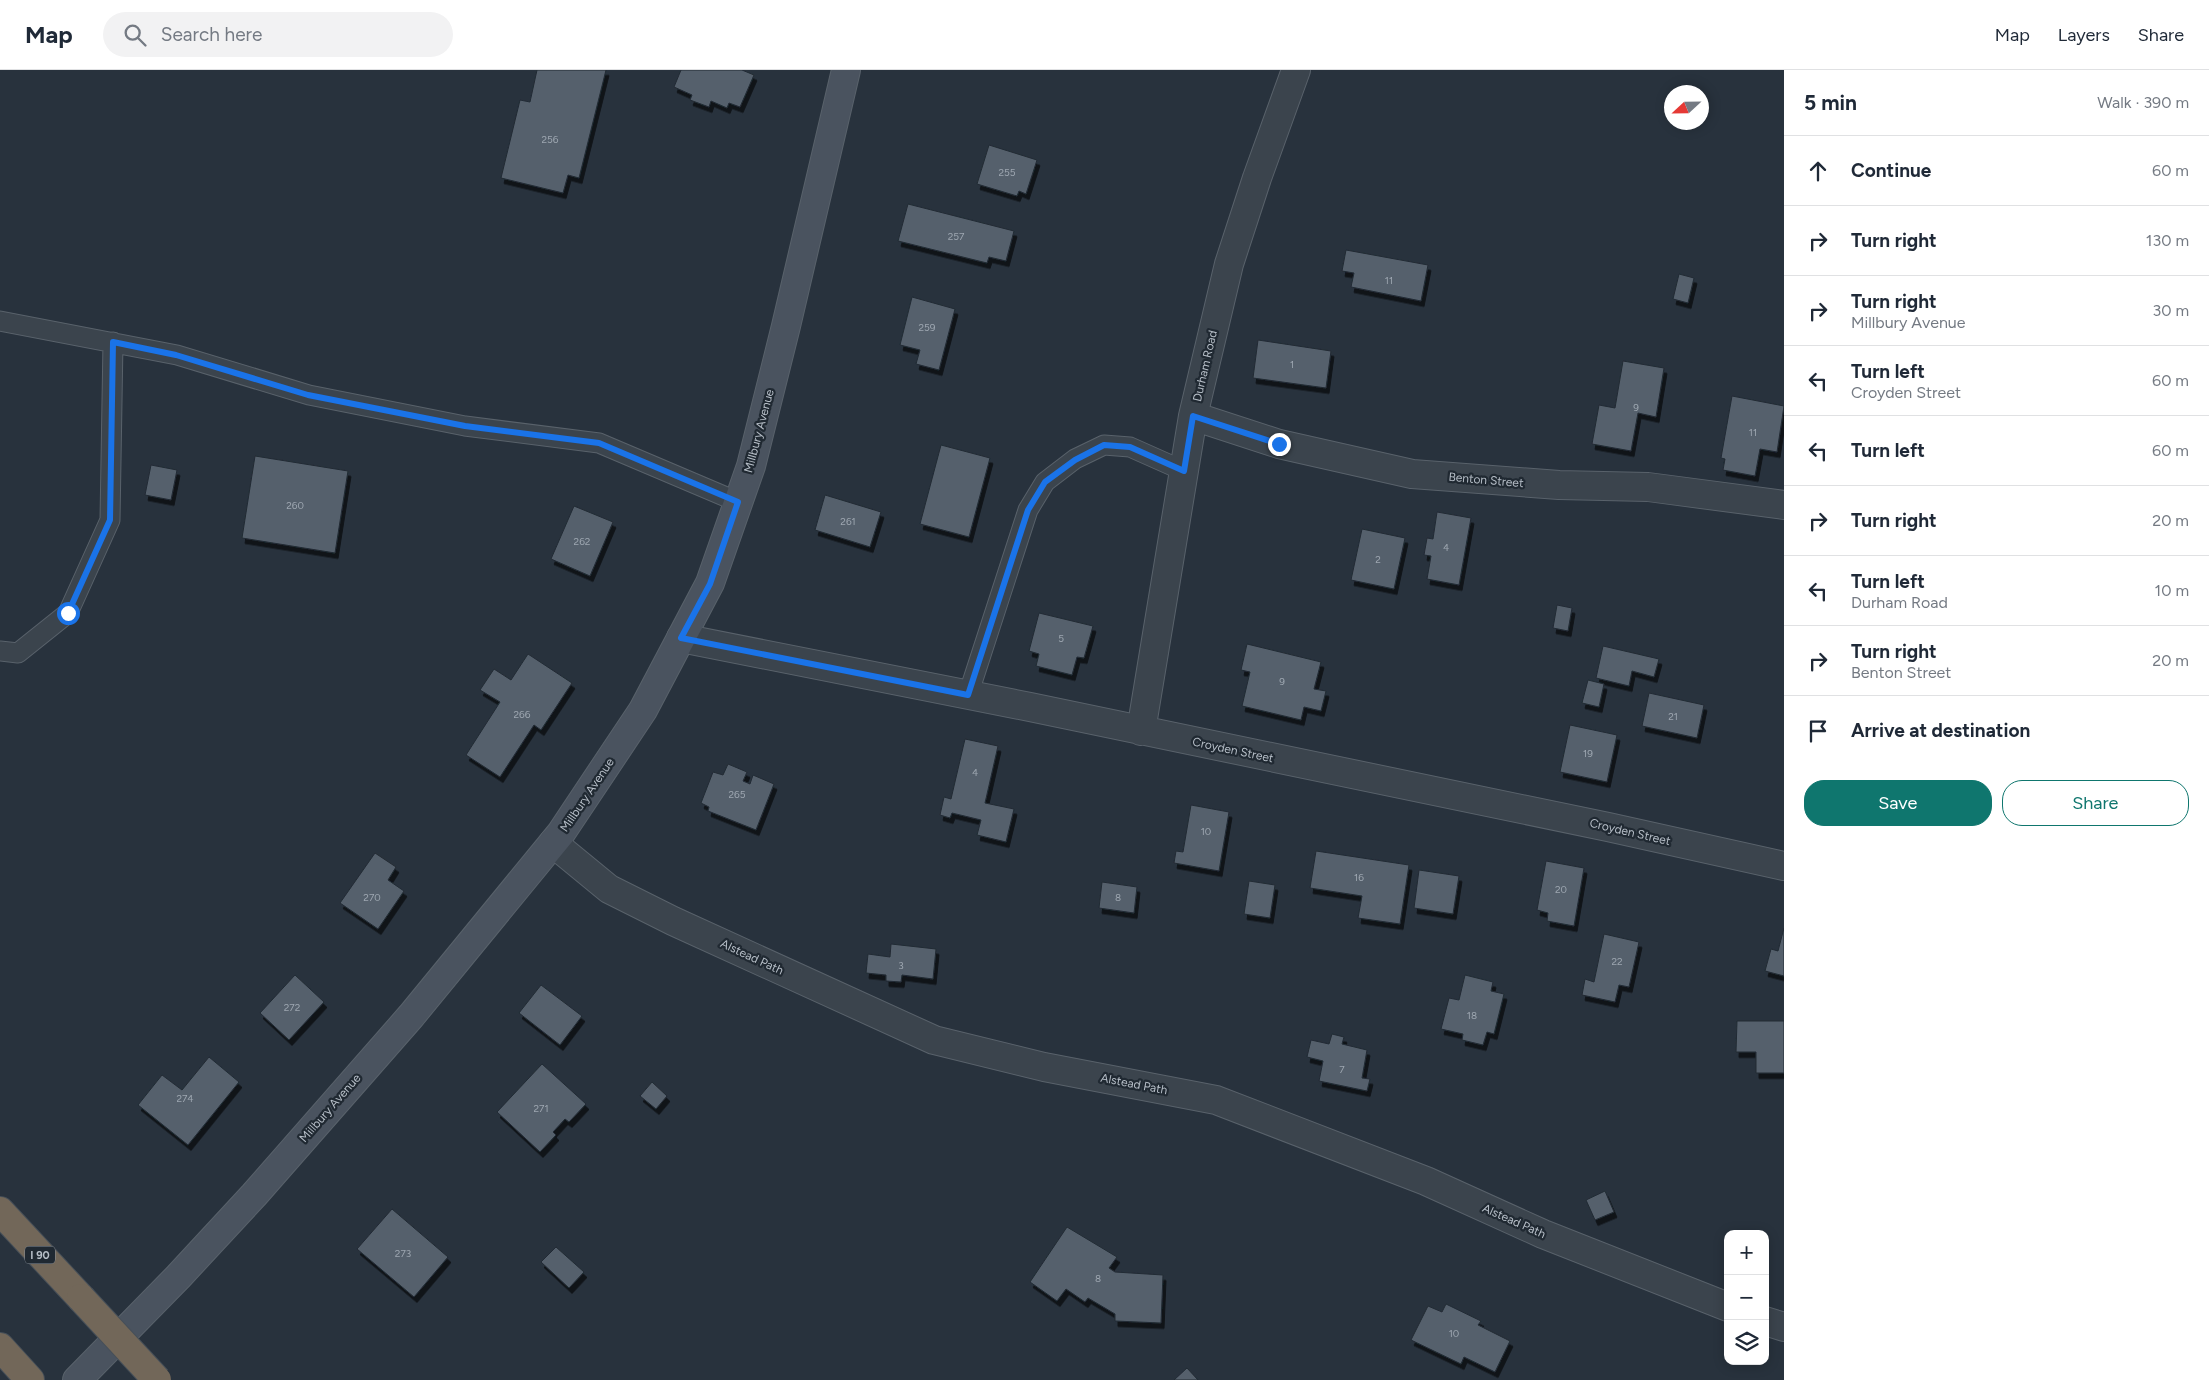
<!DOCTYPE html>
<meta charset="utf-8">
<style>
body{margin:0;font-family:Figtree,sans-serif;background:#f2f2f3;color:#1f2937}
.controls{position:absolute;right:15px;bottom:15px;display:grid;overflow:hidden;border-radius:10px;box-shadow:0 2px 12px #0003}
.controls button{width:45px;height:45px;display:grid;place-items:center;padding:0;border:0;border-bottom:1px solid #e0e1e3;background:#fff;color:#1f2937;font:25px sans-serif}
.compass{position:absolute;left:1664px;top:15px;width:45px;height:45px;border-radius:50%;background:#fff;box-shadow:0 2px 12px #0003;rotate:248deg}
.stop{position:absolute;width:15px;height:15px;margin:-11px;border:4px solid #1a73e8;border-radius:50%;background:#fff}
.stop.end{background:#1a73e8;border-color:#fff;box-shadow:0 1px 5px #0008}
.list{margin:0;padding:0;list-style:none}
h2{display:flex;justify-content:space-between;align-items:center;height:65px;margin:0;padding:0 20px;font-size:21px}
h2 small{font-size:16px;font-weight:400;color:#747a83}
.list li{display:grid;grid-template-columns:32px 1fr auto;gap:15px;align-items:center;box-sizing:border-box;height:70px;padding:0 20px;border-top:1px solid #e0e1e3}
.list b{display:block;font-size:19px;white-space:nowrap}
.list p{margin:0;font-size:16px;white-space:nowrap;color:#747a83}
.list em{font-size:16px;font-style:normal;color:#747a83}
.actions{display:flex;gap:10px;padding:15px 20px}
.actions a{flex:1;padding:11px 0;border:1px solid #0f766e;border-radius:20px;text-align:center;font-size:18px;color:#0f766e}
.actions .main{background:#0f766e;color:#fff}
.icon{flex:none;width:28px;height:28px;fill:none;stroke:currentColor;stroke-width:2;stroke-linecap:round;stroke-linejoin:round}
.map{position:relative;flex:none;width:1784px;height:1310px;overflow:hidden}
header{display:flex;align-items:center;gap:30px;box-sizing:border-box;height:70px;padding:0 25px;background:#fff;border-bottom:1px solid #e0e1e3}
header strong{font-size:24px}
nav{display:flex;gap:28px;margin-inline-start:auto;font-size:18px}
.search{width:350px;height:45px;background:#f2f2f3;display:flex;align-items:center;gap:12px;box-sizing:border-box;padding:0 18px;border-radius:28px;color:#747a83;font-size:19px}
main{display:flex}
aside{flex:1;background:#fff}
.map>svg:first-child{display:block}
.building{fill:#55606c;stroke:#222b34;filter:url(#shadow)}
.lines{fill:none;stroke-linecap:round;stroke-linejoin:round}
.service-casing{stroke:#59626b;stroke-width:21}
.minor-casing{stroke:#59626b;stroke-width:30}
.secondary-casing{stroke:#59626b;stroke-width:30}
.motorway-casing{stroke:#464f58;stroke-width:30}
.service{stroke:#3b444d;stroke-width:19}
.minor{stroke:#3b444d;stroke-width:28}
.secondary{stroke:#4a535f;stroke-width:28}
.motorway{stroke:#726759;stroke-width:28}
.motorway-bridge-casing{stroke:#464f58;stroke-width:30;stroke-linecap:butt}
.motorway-bridge{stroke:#726759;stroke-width:28}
.route{stroke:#1a73e8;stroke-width:6}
.labels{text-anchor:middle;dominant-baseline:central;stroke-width:4.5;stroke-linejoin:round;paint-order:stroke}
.number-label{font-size:10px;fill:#9ea7b1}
.shield{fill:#202932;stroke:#8a929b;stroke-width:1}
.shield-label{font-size:11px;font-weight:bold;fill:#b7bfc8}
.street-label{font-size:12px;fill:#b7bfc8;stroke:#202932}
</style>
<header>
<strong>Map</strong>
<div class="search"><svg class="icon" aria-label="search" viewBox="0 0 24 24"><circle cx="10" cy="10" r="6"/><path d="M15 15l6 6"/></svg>Search here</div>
<nav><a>Map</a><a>Layers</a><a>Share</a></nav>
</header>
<main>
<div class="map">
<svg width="1784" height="1310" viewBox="0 0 1784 1310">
<defs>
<filter id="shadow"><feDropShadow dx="3" dy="5.5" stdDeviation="0" flood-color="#0009"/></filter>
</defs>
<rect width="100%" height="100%" fill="#28323d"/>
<path class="building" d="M537 0H606L579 108 568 105 563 123 501 108 520 30 530 32Z
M681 0H742L754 5 740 37 729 33 727 38 711 31 709 37 690 30 692 25 674 17Z
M989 75 1037 90 1026 124 1019 121 1017 126 977 114Z
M908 134 1014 161 1006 191 989 187 987 193 898 171Z
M1346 180 1428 195 1421 231 1351 217 1354 203 1342 201Z
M1679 204 1694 208 1688 233 1673 229Z
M912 227 955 239 939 300 916 294 920 280 900 275Z
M1258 270 1331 281 1326 318 1253 308Z
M1623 291 1664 298 1656 347 1638 343 1631 381 1592 374 1599 335 1615 338Z
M1732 326 1784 336 1777 382 1760 379 1755 406 1723 400 1725 389 1721 388Z
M941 375 990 388 969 467 920 454Z
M255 386 348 401 335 483 242 468Z
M151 395 177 400 171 430 145 425Z
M825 425 881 442 870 477 815 460Z
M574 436 613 452 590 506 551 489Z
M1437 442 1471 448 1459 515 1427 509 1431 486 1424 485 1427 468 1433 469Z
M1362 459 1405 468 1394 519 1351 510Z
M1557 535 1572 538 1568 561 1553 558Z
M1039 543 1093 556 1084 588 1077 587 1072 605 1036 596 1039 584 1029 581Z
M1247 574 1321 592 1314 619 1326 621 1321 641 1304 637 1301 650 1242 636 1250 602 1241 600Z
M1603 576 1659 589 1654 607 1632 601 1629 616 1596 608Z
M528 584 572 613 541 660 534 655 500 707 466 685 500 632 480 620 494 599 511 610Z
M1588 610 1604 614 1599 637 1582 633Z
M1649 623 1704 635 1697 668 1642 656Z
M1570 655 1617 665 1607 712 1560 702Z
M965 669 998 676 985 733 1014 739 1006 772 977 765 981 750 952 743 950 748 940 745 944 727 951 729Z
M728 694 747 702 743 711 750 714 753 705 774 714 756 760 708 741 709 737 701 733 713 702 723 705Z
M1191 735 1229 742 1219 801 1174 793 1176 781 1183 782Z
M1316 781 1409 795 1400 854 1358 848 1362 826 1310 818Z
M375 783 396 797 388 810 404 821 378 859 340 833Z
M1546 791 1584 798 1574 856 1547 851 1548 843 1537 840Z
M1419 800 1459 806 1453 844 1414 838Z
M1249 811 1275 815 1270 848 1244 844Z
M1102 812 1137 817 1134 843 1099 838Z
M1784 858V906L1765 901 1771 879 1778 881Z
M1604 864 1639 872 1629 917 1619 915 1615 932 1582 925 1585 909 1594 912Z
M891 874 936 879 933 909 902 905 901 912 886 911V905L866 903 868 884 890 887Z
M295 905 324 932 289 970 260 943Z
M1465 905 1493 912 1491 921 1504 924 1494 964 1487 962 1483 975 1462 970 1463 964 1441 959 1449 928 1459 930Z
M541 915 582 946 560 975 519 943Z
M1737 951H1784V1003H1756V982H1736Z
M1332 964 1344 967 1342 974 1367 980 1362 1008 1370 1009 1367 1021 1319 1011 1323 991 1307 987 1311 970 1329 974Z
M209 987 239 1012 188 1075 138 1035 162 1005 182 1020Z
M542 994 586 1034 569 1052 565 1049 553 1062 556 1065 540 1082 497 1042Z
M652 1012 667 1026 656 1039 640 1026Z
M1605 1121 1614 1142 1595 1150 1586 1130Z
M392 1139 448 1187 414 1227 357 1179Z
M1067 1157 1117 1187 1109 1198 1115 1202 1163 1205 1161 1253 1115 1251V1244L1088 1228 1085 1232 1066 1219 1057 1231 1030 1212Z
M556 1177 584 1202 569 1218 541 1192Z
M1446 1234 1481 1251 1478 1255 1510 1271 1495 1302 1464 1287 1461 1294 1411 1270 1428 1236 1442 1242Z
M1187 1298 1198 1310H1174Z"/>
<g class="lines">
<defs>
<path id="service" d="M0 251 177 285 309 325 465 356 599 373 738 432
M0 581 18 583 68 543 110 450 113 272
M968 625 1028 440 1045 412 1075 389 1104 375 1130 377 1184 401"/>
<path id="minor" d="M1193 346 1279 374 1412 404 1559 415 1648 417 1784 435
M681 568 1030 637 1608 757 1784 796
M1141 661 1193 346 1229 194 1257 108 1296 0
M553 773 609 819 673 851 934 970 1044 997 1216 1030 1426 1111 1543 1164 1728 1237
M1765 1251 1784 1257"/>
<path id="secondary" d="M77 1310 178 1207 254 1125 411 946 561 763 643 640 710 513 751 396 786 256 846 0"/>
<path id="motorway" d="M0 1141 81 1228
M0 1277 30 1310"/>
</defs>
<use href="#service" class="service-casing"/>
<use href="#minor" class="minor-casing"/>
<use href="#secondary" class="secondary-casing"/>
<use href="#motorway" class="motorway-casing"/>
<use href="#service" class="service"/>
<use href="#minor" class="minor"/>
<use href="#secondary" class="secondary"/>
<use href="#motorway" class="motorway"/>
<defs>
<path id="motorway-bridge" d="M81 1228 157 1310"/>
</defs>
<use href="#motorway-bridge" class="motorway-bridge-casing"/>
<use href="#motorway-bridge" class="motorway-bridge"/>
</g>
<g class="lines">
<path class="route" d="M68 543 110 450 113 272 176 285 308 325 465 356 599 373 738 432 710 514 681 568 968 625 1028 440 1045 412 1075 390 1104 375 1130 377 1184 401 1193 346 1279 374"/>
</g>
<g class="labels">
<g class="number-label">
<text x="550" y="69">256</text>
<text x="1007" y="102">255</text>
<text x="956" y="166">257</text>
<text x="1389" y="210">11</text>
<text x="927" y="257">259</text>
<text x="1292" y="294">1</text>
<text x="1636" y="337">9</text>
<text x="1753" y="362">11</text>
<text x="295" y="435">260</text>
<text x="848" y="451">261</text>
<text x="582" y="471">262</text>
<text x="1446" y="477">4</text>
<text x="1378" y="489">2</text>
<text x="1061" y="568">5</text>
<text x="1282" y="611">9</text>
<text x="522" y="644">266</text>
<text x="1673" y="646">21</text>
<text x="1588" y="683">19</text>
<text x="975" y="702">4</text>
<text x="737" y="724">265</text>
<text x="1206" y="761">10</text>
<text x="1359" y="807">16</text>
<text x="1561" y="819">20</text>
<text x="372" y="827">270</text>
<text x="1118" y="827">8</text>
<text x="1617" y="891">22</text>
<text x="901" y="895">3</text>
<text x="292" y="937">272</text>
<text x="1472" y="945">18</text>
<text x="1342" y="999">7</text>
<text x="185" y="1028">274</text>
<text x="541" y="1038">271</text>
<text x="403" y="1183">273</text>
<text x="1098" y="1208">8</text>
<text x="1454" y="1263">10</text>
</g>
<rect class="shield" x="25" y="1176.5" width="30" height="17" rx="4"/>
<g class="shield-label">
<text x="40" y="1185">I 90</text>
</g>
<g class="street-label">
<text transform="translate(1205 296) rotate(-77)">Durham Road</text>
<text transform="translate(759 361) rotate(-75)">Millbury Avenue</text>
<text transform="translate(1486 410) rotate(5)">Benton Street</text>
<text transform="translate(1233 680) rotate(12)">Croyden Street</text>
<text transform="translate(587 725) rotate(-56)">Millbury Avenue</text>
<text transform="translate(1630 762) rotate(13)">Croyden Street</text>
<text transform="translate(752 887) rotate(25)">Alstead Path</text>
<text transform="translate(1134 1014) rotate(11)">Alstead Path</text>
<text transform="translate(330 1038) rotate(-49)">Millbury Avenue</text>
<text transform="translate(1514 1151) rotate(24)">Alstead Path</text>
</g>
</g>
</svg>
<div class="controls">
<button>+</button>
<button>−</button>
<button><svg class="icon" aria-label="layers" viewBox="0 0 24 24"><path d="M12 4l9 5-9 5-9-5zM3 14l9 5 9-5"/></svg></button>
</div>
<svg class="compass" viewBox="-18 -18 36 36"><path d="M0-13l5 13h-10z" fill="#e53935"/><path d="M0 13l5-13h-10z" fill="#747a83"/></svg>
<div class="stop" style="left:68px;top:543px"></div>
<div class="stop end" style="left:1279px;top:374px"></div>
</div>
<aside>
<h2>5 min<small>Walk · 390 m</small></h2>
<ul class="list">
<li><svg class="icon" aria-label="ahead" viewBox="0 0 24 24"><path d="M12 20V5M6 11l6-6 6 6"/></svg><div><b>Continue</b></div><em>60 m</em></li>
<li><svg class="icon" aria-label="right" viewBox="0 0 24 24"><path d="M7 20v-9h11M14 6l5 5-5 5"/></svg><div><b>Turn right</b></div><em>130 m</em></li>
<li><svg class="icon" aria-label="right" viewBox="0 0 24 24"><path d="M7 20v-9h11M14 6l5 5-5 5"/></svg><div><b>Turn right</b><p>Millbury Avenue</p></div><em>30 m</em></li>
<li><svg class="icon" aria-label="left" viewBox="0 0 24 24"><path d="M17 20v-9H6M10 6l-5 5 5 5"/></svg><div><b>Turn left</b><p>Croyden Street</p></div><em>60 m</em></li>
<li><svg class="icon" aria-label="left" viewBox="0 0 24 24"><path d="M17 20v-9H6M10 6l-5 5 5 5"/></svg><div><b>Turn left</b></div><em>60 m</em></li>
<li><svg class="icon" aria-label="right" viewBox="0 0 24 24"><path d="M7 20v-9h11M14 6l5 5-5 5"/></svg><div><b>Turn right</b></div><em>20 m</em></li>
<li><svg class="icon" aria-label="left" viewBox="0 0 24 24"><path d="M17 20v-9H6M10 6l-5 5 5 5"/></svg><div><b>Turn left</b><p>Durham Road</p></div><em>10 m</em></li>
<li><svg class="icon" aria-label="right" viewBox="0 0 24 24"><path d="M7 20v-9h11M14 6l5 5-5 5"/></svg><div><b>Turn right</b><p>Benton Street</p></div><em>20 m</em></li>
<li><svg class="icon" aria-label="arrive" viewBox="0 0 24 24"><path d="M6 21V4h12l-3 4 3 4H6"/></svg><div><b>Arrive at destination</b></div></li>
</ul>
<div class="actions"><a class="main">Save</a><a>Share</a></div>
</aside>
</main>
